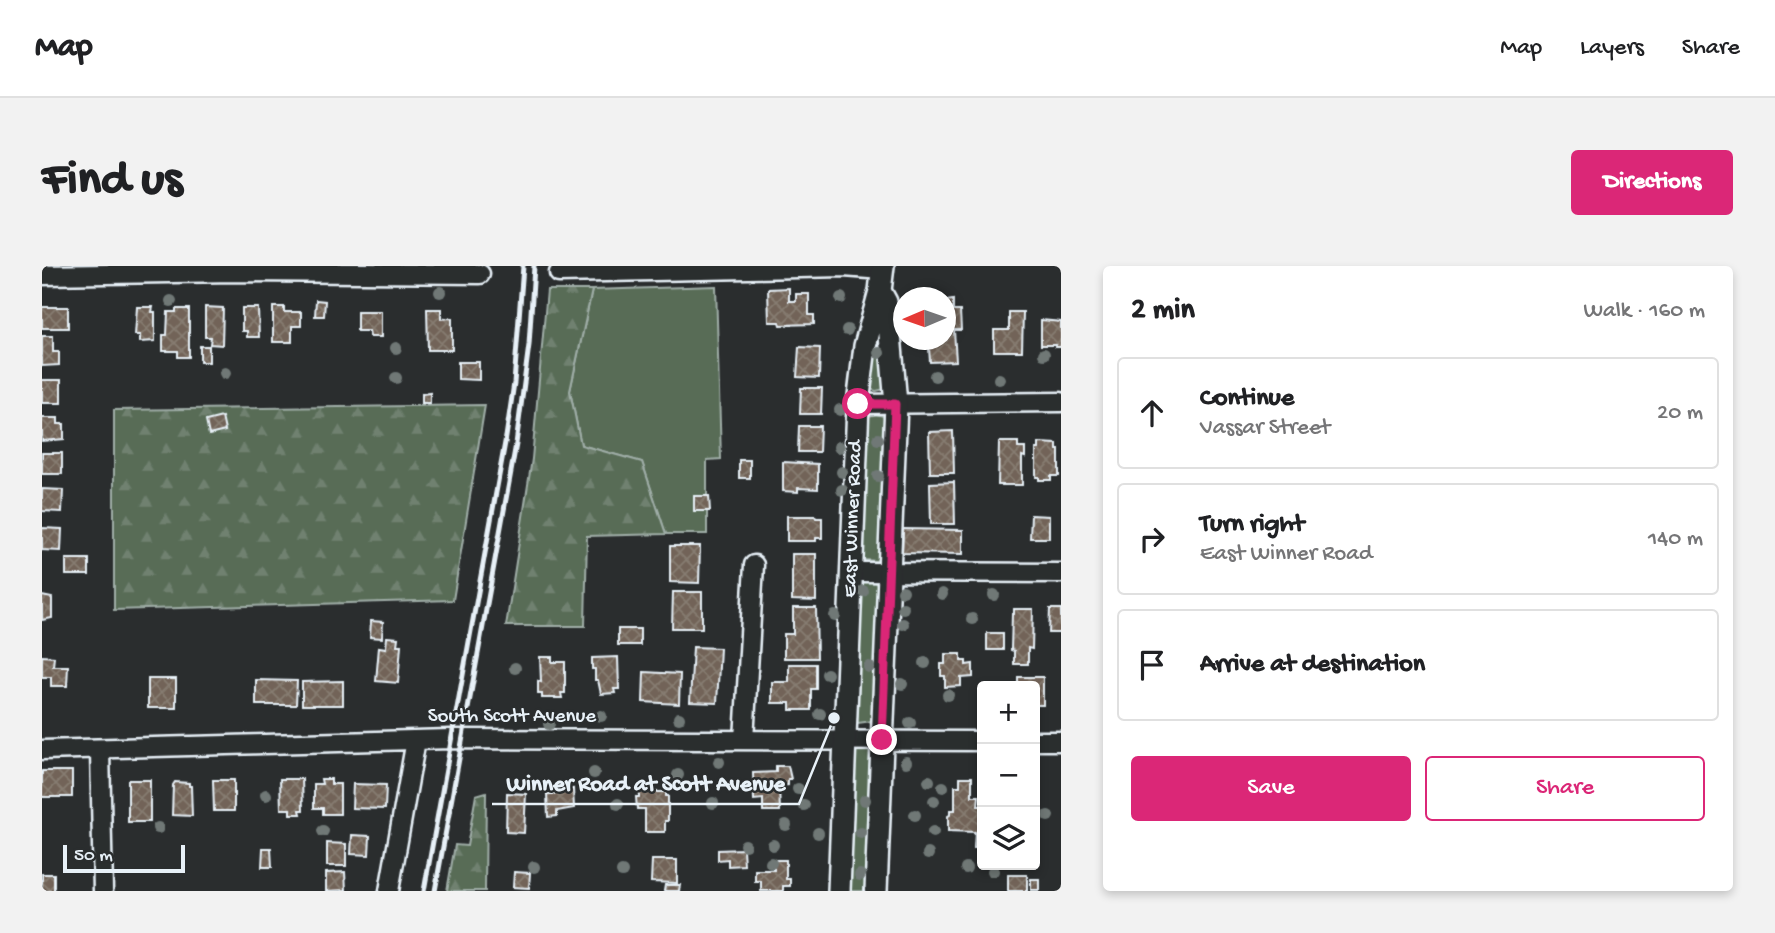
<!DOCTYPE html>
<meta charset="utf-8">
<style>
body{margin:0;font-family:"Gochi Hand",sans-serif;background:#f2f2f2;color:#202124}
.controls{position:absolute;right:21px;bottom:21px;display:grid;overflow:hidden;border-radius:7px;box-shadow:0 4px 10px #0003}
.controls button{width:63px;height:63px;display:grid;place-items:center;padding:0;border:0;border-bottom:2px solid #e0e0e0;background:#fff;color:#202124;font:35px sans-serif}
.compass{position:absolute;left:851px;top:21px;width:63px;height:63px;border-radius:50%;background:#fff;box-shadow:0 4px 10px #0003;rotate:268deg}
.scale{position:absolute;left:21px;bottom:18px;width:122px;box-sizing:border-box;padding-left:7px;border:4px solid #e8f1f8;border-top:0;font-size:19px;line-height:24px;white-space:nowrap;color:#e8f1f8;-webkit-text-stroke:5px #2a2d2e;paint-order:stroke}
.stop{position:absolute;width:21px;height:21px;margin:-16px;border:5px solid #db2777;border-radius:50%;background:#fff}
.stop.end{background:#db2777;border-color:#fff;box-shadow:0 2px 7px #0008}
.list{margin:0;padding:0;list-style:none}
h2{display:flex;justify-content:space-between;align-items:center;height:91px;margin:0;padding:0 28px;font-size:30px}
h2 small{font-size:23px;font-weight:400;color:#757577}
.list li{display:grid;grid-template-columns:46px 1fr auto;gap:21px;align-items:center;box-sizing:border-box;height:112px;margin:0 14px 14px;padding:0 14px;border:2px solid #e0e0e0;border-radius:7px}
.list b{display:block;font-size:26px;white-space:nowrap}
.list p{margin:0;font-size:23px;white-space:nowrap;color:#757577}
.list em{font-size:23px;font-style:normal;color:#757577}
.actions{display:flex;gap:14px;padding:21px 28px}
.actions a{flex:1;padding:16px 0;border:2px solid #db2777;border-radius:7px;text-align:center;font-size:24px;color:#db2777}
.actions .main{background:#db2777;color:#fff}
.icon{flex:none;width:38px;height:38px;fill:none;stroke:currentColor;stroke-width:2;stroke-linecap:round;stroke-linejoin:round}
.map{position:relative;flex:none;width:1019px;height:625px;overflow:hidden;border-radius:7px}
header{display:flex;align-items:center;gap:42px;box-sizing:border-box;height:98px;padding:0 35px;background:#fff;border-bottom:2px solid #e0e0e0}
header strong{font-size:33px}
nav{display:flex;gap:38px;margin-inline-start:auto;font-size:24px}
.intro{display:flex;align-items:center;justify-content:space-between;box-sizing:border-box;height:168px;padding:0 42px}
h1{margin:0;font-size:49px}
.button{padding:18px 32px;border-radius:7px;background:#db2777;color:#fff;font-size:24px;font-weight:700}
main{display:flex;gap:42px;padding:0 42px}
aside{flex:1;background:#fff;border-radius:7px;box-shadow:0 4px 10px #0003}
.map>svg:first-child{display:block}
.grass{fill:#586c57;stroke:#a0aea8;stroke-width:2}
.forest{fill:url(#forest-firs);stroke:#a0aea8;stroke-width:2}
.building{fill:url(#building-cross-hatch);stroke:#e8f1f8;stroke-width:2}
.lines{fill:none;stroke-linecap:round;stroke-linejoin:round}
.minor-casing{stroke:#e8f1f8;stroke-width:23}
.tertiary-casing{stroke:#e8f1f8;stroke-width:26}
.minor{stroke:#2a2d2e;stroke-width:18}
.tertiary{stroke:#2a2d2e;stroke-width:21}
.rail{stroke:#e8f1f8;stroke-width:5}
.tree{fill:#6f7876}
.route{stroke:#db2777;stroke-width:9}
.labels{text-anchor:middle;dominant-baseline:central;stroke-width:5;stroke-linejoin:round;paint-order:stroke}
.street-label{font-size:21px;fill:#e8f1f8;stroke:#2a2d2e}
.leader{fill:none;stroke:#e8f1f8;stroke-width:2.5}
.callout-dot{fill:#e8f1f8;stroke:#2a2d2e;stroke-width:2.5}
.callout-label{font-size:23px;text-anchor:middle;font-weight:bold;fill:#e8f1f8;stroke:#2a2d2e;stroke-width:5;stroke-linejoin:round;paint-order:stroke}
</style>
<header>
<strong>Map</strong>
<nav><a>Map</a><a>Layers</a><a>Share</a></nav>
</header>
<div class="intro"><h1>Find us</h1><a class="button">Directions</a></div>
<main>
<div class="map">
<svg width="1019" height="625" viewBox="0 0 1019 625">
<defs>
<pattern id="forest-firs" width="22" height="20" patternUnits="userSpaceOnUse" patternTransform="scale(1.75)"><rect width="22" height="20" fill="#586c57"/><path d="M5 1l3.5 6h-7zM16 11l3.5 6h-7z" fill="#708170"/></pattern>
<pattern id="building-cross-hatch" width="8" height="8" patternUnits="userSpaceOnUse" patternTransform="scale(1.75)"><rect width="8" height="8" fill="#726458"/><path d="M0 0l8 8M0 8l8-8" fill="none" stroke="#867b71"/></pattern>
</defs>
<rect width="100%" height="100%" fill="#2a2d2e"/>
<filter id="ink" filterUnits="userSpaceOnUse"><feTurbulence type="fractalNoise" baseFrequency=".0143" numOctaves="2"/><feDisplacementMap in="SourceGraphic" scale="14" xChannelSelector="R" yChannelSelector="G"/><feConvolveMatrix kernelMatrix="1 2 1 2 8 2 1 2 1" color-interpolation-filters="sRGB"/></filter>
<g filter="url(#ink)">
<path class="grass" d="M674 20 679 193 665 194V268H624L600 196 539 179 528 125 550 24Z
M837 48 843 123 834 125 828 123Z
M834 148 841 150 844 155 838 291 834 295 823 294 820 291 824 155 827 150Z
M828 315 834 317 837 323 832 450 830 455 816 457 813 453 817 321 821 316Z
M822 480 828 485 830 493 825 625H804L810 487 815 482Z"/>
<path class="forest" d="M505 24H550L528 125 539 179 600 196 624 268 545 270 543 360H464L490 193Z
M443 139 411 334 72 344V144Z
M444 526 443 625H405L413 579 425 580 434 529Z"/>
<path class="building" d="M747 22V35H754V28H767V49H772V58L739 59 738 56H727L726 23Z
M274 34 283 35 282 50H273Z
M911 34V45H918L919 64H912L914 95 888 96 887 82H890L889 74H904V35Z
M0 41H26V62H0Z
M95 41H111L110 46H113V75L98 76V69H93Z
M163 41 181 42 180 79 168 78 169 71H163Z
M231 41H242V46H259V60H250V76H231Z
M200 42H216L217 71H205V65H200Z
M134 43H147V91H136V85H121V69H125L126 46H134Z
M385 43H399V53L410 52V84H386Z
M315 45H339V71H328L327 65H315Z
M967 46H981L980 85H952V64H967Z
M999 54 1019 56V81H1013L1014 79H999Z
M0 70H11V86H17V99L0 100Z
M158 80H167V96H158Z
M757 81 778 82 777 112 755 111Z
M416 96H437V114L416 113Z
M0 114H19V137H0Z
M759 122H780L779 148H758Z
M388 127V137H380V128Z
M180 151 183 165 167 169 164 155Z
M0 152H16V158H22V173L0 175Z
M757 160H778L777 186H756Z
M911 165 912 207H888L887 166Z
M957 176H976V182H983V191L980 190V219H956Z
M997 177 1015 178V184H1017V210H1009V214H997V211H994V183H997Z
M0 187H20V208H0Z
M697 194H708V212H697Z
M741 196 776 198V223L756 222V226L741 225Z
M912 216 913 258H889L888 217Z
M0 223 21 224 20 246 0 245Z
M652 230H667L668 245H652Z
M989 249 1007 250V272H988Z
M745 250H773L774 252H780V272H774V275H745Z
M0 262 20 263 19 285 0 284Z
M861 263 921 264V288L860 287Z
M628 280H658L657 317 628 316Z
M750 288H774V335L750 334Z
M24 293H47V309H24Z
M631 326H660V362H630Z
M0 330 10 332V352L0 354Z
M751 342H774L775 392H742V368H751Z
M972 343H991L990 383 986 382V398H972V385L969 384 970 348H972Z
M1008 343H1019V367H1007Z
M329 355 341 356 340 372 328 371Z
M576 363H598V379H576Z
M945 367H961V384H945Z
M345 371 356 372 355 379H359L356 417 334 415 337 381 344 382Z
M651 381 678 382 675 437 648 436Z
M903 388H919V395H924V399L931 398V411L919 412V420L903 421V410H899V398H903Z
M0 390 12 391 11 400H26L25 420H9V411H0Z
M498 391H510V396H523V427H519L520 432H500V428H496V415L499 416Z
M576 391 577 423H572L573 427 559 428 556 414H553V403H550V392Z
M747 398H774V423H769V444H748V437H730V416H747Z
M602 406 638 408 637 438 601 436Z
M976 411H1001V439H993V420H976Z
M106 413H134V442H106Z
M214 414 255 415 254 439H214Z
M301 415V439H260V416Z
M734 500H746L749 513H746V519L737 520 738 545H721V533L712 534 711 507 734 506Z
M0 505H30V531H0Z
M918 511H930V530H937L936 540H940V582H932L933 566 906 565V550L908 549V544H913V520H918Z
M238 513H260L261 544H258L259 548H248V543H239Z
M279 513H289V518H298V548H281V542H272V518H280Z
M86 514H108V556H86Z
M171 514H192V545H172Z
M133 516 147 517V520H149L150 550 130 549 131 519Z
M311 518 344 519 343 543 310 542Z
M511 520H523V524L531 523 532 542 515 545V550L506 551 505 528H512Z
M597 526H624V530H626V555H623V566H603V543H595L594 531H597Z
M465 527 484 528 482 567 464 566Z
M310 569 328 570 327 589 309 588Z
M285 577 304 578V600H285Z
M221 582H229L230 601H220Z
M701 583 702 599 686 600V593L676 594V584Z
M610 594H635V617L609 616Z
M732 594H744V613H748V620H741V625H719V615H713V604H732Z
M303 606 304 624 284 625V607Z
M472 606 488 607 487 622 471 621Z
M0 608H12V625H0Z
M966 609H985V625H966Z
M989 613H997V624H989Z
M623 619H638L637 625H622Z"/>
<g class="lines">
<defs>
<path id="minor" d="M517 7 802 1 840 4
M0 9 194 6 438 8
M816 138 1019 136
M810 306 1019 307
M702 474 712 299
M993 475H1019
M0 484 409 473 940 475
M58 484 61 625
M347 625 374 474"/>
<path id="tertiary" d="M797 625 816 138 823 80 838 25 841 0
M834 625 854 138 847 57 844 36 838 25"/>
</defs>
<use href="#minor" class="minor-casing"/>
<use href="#tertiary" class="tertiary-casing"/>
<use href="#minor" class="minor"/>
<use href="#tertiary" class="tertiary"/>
<path class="rail" d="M382 625 464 171 472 117 481 0
M393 625 474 178 487 79 492 0"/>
</g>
<g class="tree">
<circle cx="398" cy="26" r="6"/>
<circle cx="799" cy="32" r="6"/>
<circle cx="129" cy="35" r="6"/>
<circle cx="805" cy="64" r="6"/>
<circle cx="354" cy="82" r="6"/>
<circle cx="837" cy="87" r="6"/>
<circle cx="1002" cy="88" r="6"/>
<circle cx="183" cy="107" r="6"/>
<circle cx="893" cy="110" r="6"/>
<circle cx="354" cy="112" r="6"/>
<circle cx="957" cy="113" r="6"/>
<circle cx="798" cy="144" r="6"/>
<circle cx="836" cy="173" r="6"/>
<circle cx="797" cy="181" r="6"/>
<circle cx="800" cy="206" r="6"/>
<circle cx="836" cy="210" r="6"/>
<circle cx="800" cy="224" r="6"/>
<circle cx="821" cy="325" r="6"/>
<circle cx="861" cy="325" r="6"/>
<circle cx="900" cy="328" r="6"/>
<circle cx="952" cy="329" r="6"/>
<circle cx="861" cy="342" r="6"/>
<circle cx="793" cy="350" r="6"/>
<circle cx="930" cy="353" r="6"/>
<circle cx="861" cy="358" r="6"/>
<circle cx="883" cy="397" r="6"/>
<circle cx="827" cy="401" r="6"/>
<circle cx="473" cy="402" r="6"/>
<circle cx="785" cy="408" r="6"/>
<circle cx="860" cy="418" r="6"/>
<circle cx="906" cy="429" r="6"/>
<circle cx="778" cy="448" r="6"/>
<circle cx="559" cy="450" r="6"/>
<circle cx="637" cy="452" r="6"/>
<circle cx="868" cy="457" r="6"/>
<circle cx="507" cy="458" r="6"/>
<circle cx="677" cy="496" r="6"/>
<circle cx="864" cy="496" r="6"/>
<circle cx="552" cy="507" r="6"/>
<circle cx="636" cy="509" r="6"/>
<circle cx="887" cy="515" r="6"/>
<circle cx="901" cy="521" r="6"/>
<circle cx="756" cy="523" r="6"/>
<circle cx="224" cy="529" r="6"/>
<circle cx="823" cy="534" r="6"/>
<circle cx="892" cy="535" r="6"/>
<circle cx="671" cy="537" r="6"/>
<circle cx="576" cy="538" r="6"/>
<circle cx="762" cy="539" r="6"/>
<circle cx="873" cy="549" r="6"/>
<circle cx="1006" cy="550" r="6"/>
<circle cx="744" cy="559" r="6"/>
<circle cx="116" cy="562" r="6"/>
<circle cx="281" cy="565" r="6"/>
<circle cx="891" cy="566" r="6"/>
<circle cx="776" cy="567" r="6"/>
<circle cx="819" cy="567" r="6"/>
<circle cx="703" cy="579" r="6"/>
<circle cx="731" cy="579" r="6"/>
<circle cx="886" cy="588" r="6"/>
<circle cx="729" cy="597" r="6"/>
<circle cx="492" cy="601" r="6"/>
<circle cx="924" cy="602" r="6"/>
<circle cx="951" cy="605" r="6"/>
<circle cx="580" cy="606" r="6"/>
<circle cx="818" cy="609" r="6"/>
</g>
</g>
<g class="lines" filter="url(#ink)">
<path class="route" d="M816 138H853L840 474"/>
</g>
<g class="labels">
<g class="street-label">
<text transform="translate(812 253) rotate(-88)">East Winner Road</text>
<text x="470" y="451">South Scott Avenue</text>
</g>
</g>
<path class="leader" d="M792 452L757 538H450"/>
<circle class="callout-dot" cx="792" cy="452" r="7"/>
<g class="callout-label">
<text x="604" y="524">Winner Road at Scott Avenue</text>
</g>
</svg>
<div class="controls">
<button>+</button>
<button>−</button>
<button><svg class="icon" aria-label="layers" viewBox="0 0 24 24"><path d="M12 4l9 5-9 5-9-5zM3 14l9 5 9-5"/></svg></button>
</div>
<svg class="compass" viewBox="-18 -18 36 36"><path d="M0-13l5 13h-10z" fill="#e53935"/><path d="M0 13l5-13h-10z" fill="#757577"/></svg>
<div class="scale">50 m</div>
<div class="stop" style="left:816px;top:138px"></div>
<div class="stop end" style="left:840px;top:474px"></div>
</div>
<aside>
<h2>2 min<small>Walk · 160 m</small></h2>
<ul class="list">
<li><svg class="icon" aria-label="ahead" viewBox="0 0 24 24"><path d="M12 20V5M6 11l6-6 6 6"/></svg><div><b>Continue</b><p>Vassar Street</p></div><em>20 m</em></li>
<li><svg class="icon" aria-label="right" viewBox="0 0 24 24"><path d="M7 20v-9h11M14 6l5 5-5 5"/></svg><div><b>Turn right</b><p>East Winner Road</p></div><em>140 m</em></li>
<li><svg class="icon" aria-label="arrive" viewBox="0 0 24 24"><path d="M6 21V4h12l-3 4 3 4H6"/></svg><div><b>Arrive at destination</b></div></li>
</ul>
<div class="actions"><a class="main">Save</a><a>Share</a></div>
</aside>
</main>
